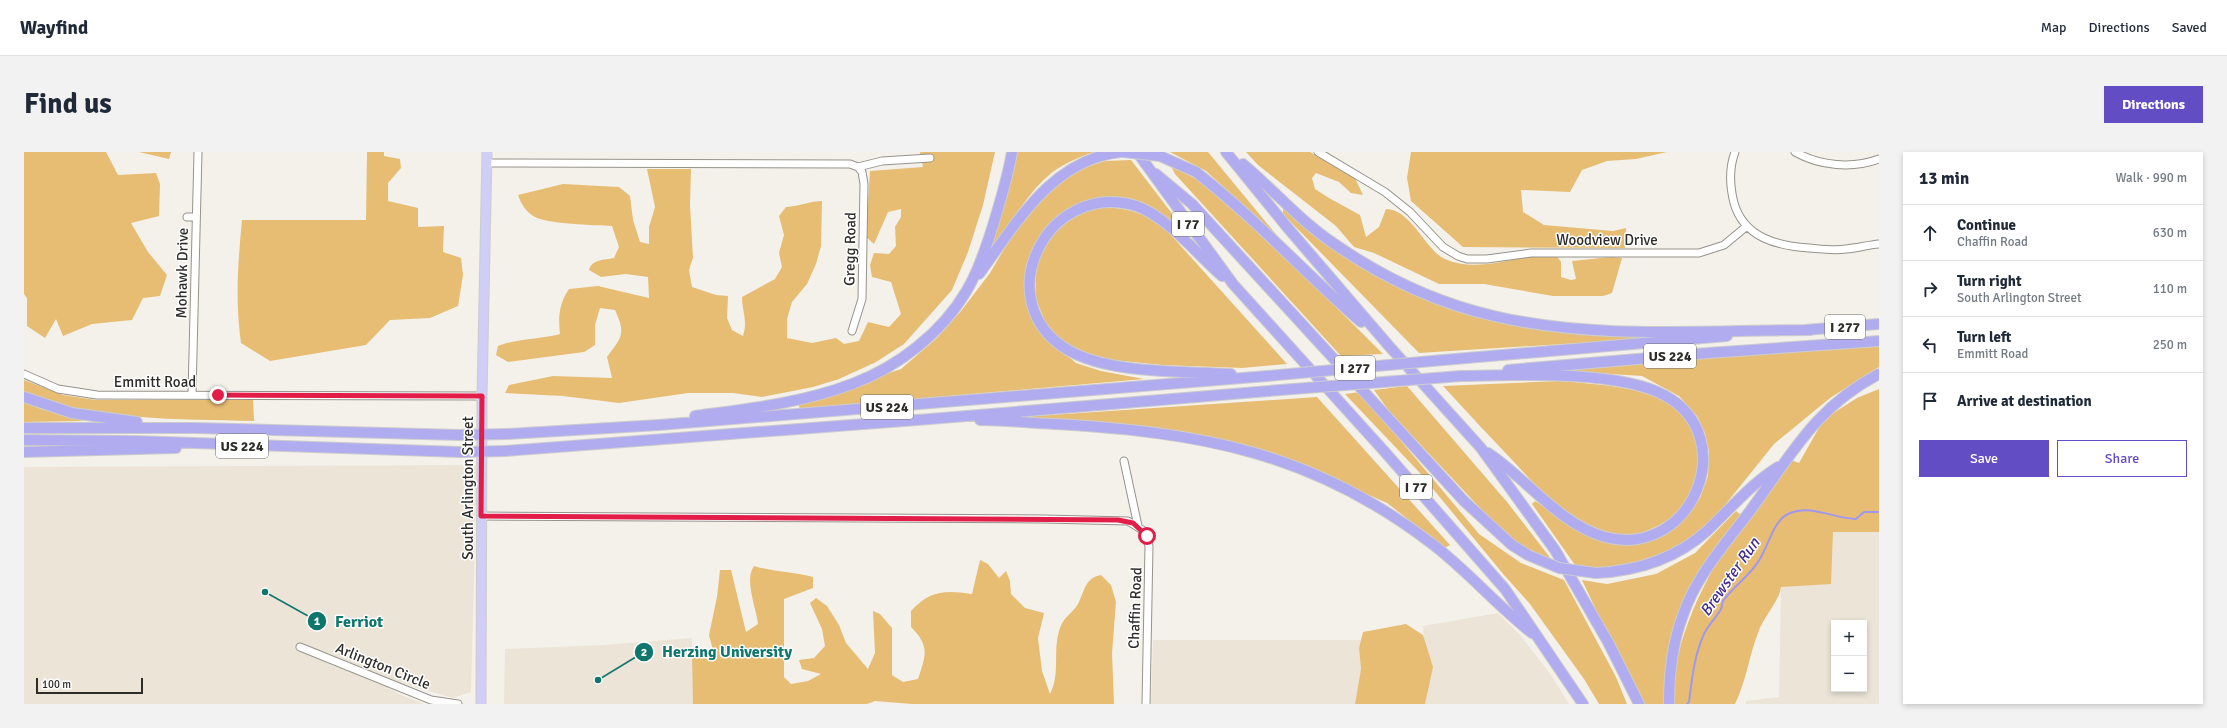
<!DOCTYPE html>
<meta charset="utf-8">
<style>
body{margin:0;font-family:Signika,sans-serif;background:#f2f2f3;color:#1f2937}
.controls{position:absolute;right:12px;bottom:12px;display:grid;overflow:hidden;border-radius:0px;box-shadow:0 2px 6px #0003}
.controls button{width:36px;height:36px;display:grid;place-items:center;padding:0;border:0;border-bottom:1px solid #e0e1e3;background:#fff;color:#1f2937;font:20px sans-serif}
.scale{position:absolute;left:12px;bottom:10px;width:107px;box-sizing:border-box;padding-left:4px;border:2px solid #2d2c29;border-top:0;font-size:11px;line-height:14px;white-space:nowrap;color:#2d2c29;-webkit-text-stroke:3px #fff;paint-order:stroke}
.stop{position:absolute;width:12px;height:12px;margin:-9px;border:3px solid #e11d48;border-radius:50%;background:#fff}
.stop.end{background:#e11d48;border-color:#fff;box-shadow:0 1px 4px #0008}
.list{margin:0;padding:0;list-style:none}
h2{display:flex;justify-content:space-between;align-items:center;height:52px;margin:0;padding:0 16px;font-size:17px}
h2 small{font-size:13px;font-weight:400;color:#747a83}
.list li{display:grid;grid-template-columns:26px 1fr auto;gap:12px;align-items:center;box-sizing:border-box;height:56px;padding:0 16px;border-top:1px solid #e0e1e3}
.list b{display:block;font-size:15px;white-space:nowrap}
.list p{margin:0;font-size:13px;white-space:nowrap;color:#747a83}
.list em{font-size:13px;font-style:normal;color:#747a83}
.actions{display:flex;gap:8px;padding:12px 16px}
.actions a{flex:1;padding:9px 0;border:1px solid #634dc5;border-radius:0px;text-align:center;font-size:14px;color:#634dc5}
.actions .main{background:#634dc5;color:#fff}
.icon{flex:none;width:22px;height:22px;fill:none;stroke:currentColor;stroke-width:2;stroke-linecap:round;stroke-linejoin:round}
.map{position:relative;flex:none;width:1855px;height:552px;overflow:hidden;border-radius:0px}
header{display:flex;align-items:center;gap:24px;box-sizing:border-box;height:56px;padding:0 20px;background:#fff;border-bottom:1px solid #e0e1e3}
header strong{font-size:19px}
nav{display:flex;gap:22px;margin-inline-start:auto;font-size:14px}
.intro{display:flex;align-items:center;justify-content:space-between;box-sizing:border-box;height:96px;padding:0 24px}
h1{margin:0;font-size:28px}
.button{padding:10px 18px;border-radius:0px;background:#634dc5;color:#fff;font-size:14px;font-weight:700}
main{display:flex;gap:24px;padding:0 24px}
aside{flex:1;background:#fff;border-radius:0px;box-shadow:0 2px 6px #0003}
.map>svg:first-child{display:block}
.built{fill:#ebe4d7;fill-rule:evenodd}
.green{fill:#e7bd74}
.lines{fill:none;stroke-linecap:round;stroke-linejoin:round}
.stream{stroke:#a098f0;stroke-width:2}
.minor-casing{stroke:#96938d;stroke-width:9}
.major-casing{stroke:#cdcccc;stroke-width:11}
.highway-casing{stroke:#cdcccc;stroke-width:12}
.minor{stroke:#fff;stroke-width:7}
.major{stroke:#d0cdf6;stroke-width:9}
.highway{stroke:#b1acf0;stroke-width:10}
.highway-bridge-casing{stroke:#cdcccc;stroke-width:12;stroke-linecap:butt}
.highway-bridge{stroke:#b1acf0;stroke-width:10}
.route{stroke:#e11d48;stroke-width:5}
.labels{text-anchor:middle;dominant-baseline:central;stroke-width:3;stroke-linejoin:round;paint-order:stroke}
.shield{fill:#fff;stroke:#6c6b69;stroke-width:1}
.shield-label{font-size:14px;font-weight:bold;fill:#2d2c29}
.street-label{font-size:15px;fill:#2d2c29;stroke:#fff}
.water-label{font-size:16px;font-style:italic;fill:#412a8f;stroke:#fff}
.leader{fill:none;stroke:#0f766e;stroke-width:1.5}
.callout-dot{fill:#0f766e;stroke:#fff;stroke-width:1.5}
.mark-label{font-size:12px;text-anchor:middle;font-weight:bold;fill:#fff}
.callout-label{font-size:16px;text-anchor:middle;font-weight:bold;fill:#0f766e;stroke:#fff;stroke-width:3;stroke-linejoin:round;paint-order:stroke}
</style>
<header>
<strong>Wayfind</strong>
<nav><a>Map</a><a>Directions</a><a>Saved</a></nav>
</header>
<div class="intro"><h1>Find us</h1><a class="button">Directions</a></div>
<main>
<div class="map">
<svg width="1855" height="552" viewBox="0 0 1855 552">
<rect width="100%" height="100%" fill="#f4f1eb"/>
<path class="built" d="M453 313 447 540 429 546 374 530 304 501 287 504 309 514 346 525 375 542 400 552H0V315Z
M1809 380H1855V552H1722V549L1755 545 1757 435ZM1810 471H1840V537H1810Z
M1474 461 1497 484 1527 523 1545 552H1401L1402 521 1399 474Z
M668 486 669 552H480L481 497 579 493Z
M1129 488H1337L1335 496 1337 517 1331 552H1127Z"/>
<path class="green" d="M0 0H82L94 23 132 21 136 32 135 64 107 71 124 100 143 123 136 144 119 146 108 168 68 172 39 184 32 167 21 186 3 174V146L0 142Z
M115 0H147L145 7Z
M343 0H360V4L376 7 377 16 364 31V49L394 56V75L420 74 419 100 437 106 439 123 434 154 406 166 366 168 342 193 246 209 217 191C211 149 214 110 218 68H342Z
M896 0H971L959 53 944 100 928 138 880 192 852 210 815 227 789 235 738 245 709 241H664L595 251 539 244 481 241 485 233 529 224 588 226 583 205C598 185 602 182 591 158L576 156 571 173V193L560 200 484 210 472 203 474 194C490 187 518 187 536 182 534 165 535 152 545 137L574 134 625 146 624 125 602 122 577 125 565 118C568 107 580 108 590 106L595 95 588 74C571 73 523 72 511 65 502 60 497 52 494 43L539 32 595 35 606 44 609 68 616 90 625 92V75L631 55 623 17H667L666 53 669 106 665 118 668 135 692 143 704 144 703 166 708 178 719 184C724 168 718 160 718 145L751 127 758 115 755 101 760 83 755 64 762 55C776 54 786 49 798 49L797 94 792 112 783 132 768 150 763 167V186L788 191 812 186 820 192 835 189 844 170 865 175 877 162 867 130 848 125 846 113 850 101 865 102 872 94 871 75 877 65V57L864 60 850 92 842 85 846 19 899 15Z
M992 0H1070C1055 5 1036 13 1024 24 1001 44 985 75 967 100L965 98 986 33Z
M1146 0H1184L1255 86 1182 19Z
M1222 0H1286L1331 26 1339 43 1327 41 1315 30 1292 21 1288 26 1291 37 1305 46 1336 63 1342 85 1355 75 1362 57C1387 57 1402 99 1421 107 1448 119 1477 109 1505 105 1514 103 1524 104 1533 104L1537 110V125L1547 128 1552 127 1548 109 1587 105 1598 106 1588 141 1579 144H1529L1460 132H1415L1350 101 1330 95 1312 74 1234 13Z
M1387 0H1643L1612 7 1583 9 1558 18 1546 40 1497 38 1499 60 1520 73 1589 79 1602 76 1601 96 1439 95 1387 49 1383 26Z
M1107 8 1166 85 1163 87 1106 49 1039 63 1017 83 1007 104 1009 160 1020 184 1052 211 1077 219 1120 227 776 257 774 251 877 217 913 186 937 159 966 121 986 87 1030 33 1052 18 1081 9Z
M1147 14 1178 30 1224 67 1359 202 1317 204 1151 22Z
M1259 54 1325 105 1450 162 1637 182V186L1395 201 1259 62Z
M1073 55C1106 56 1122 60 1146 82L1263 212 1218 216 1138 213 1079 207 1053 199 1037 188 1022 172 1012 147V115L1027 81 1054 61Z
M1855 192V215L1806 246 1750 292 1685 373 1644 401 1625 409 1576 417 1551 413 1508 352 1511 349 1565 383 1596 391 1658 368 1676 346 1684 324 1685 300 1681 281 1673 264 1655 244 1618 224 1540 219 1542 215Z
M0 228 39 243 72 248H229L230 269C153 267 73 269 0 241Z
M1536 229C1576 233 1618 233 1652 256 1678 274 1678 320 1666 345 1656 365 1622 384 1600 383 1583 382 1561 372 1546 363 1525 350 1508 329 1491 311 1467 286 1443 260 1419 234Z
M1383 234 1483 350 1528 408 1503 399 1486 388 1365 259 1350 238Z
M1855 237V380H1809L1807 432 1757 435C1756 448 1739 466 1734 481 1725 504 1722 530 1711 552H1651C1642 471 1717 371 1759 305L1775 311 1800 267 1833 246Z
M1336 240 1455 382 1497 411 1540 428 1592 525 1603 552H1575L1560 527 1506 452 1480 423 1395 320 1321 242Z
M1293 245 1426 393 1421 396 1363 351 1262 307 1197 287 1094 273 1001 268 997 265Z
M0 250 17 257 60 269 0 270Z
M1712 359 1717 363 1664 441 1640 552H1616L1558 428 1583 432 1632 422 1671 401Z
M956 408 964 412 975 426 982 419 986 429 987 442 1001 456 1020 461 1014 486 1018 519 1026 542C1037 521 1028 498 1036 476 1040 464 1049 461 1054 452 1061 438 1061 426 1077 423L1087 433 1092 450 1088 501 1090 552H888L851 549 843 552H669L668 505 689 498 685 483 693 445 696 418H707L722 480 734 472C732 455 720 428 730 414 750 420 770 420 789 425V436L760 447V525L767 532 784 529 797 522 778 517 775 508 790 506 801 494 798 477 786 451 792 446 803 454 815 473 822 491 844 517 851 501 849 459 856 462 868 476V523L879 530 894 527C902 503 906 494 887 475V459C906 438 921 438 948 442Z
M1382 472 1399 483 1409 515 1401 552H1331L1337 517 1335 496 1339 480Z"/>
<g class="lines">
<path class="stream" d="M1663 552 1665 550C1668 527 1670 504 1680 482 1684 473 1692 466 1697 457 1698 455 1698 451 1699 449 1710 433 1728 423 1737 405 1745 392 1750 367 1766 361 1787 352 1811 367 1832 367L1840 360H1855"/>
<defs>
<path id="minor" d="M1294 0 1361 40 1386 60 1419 95 1434 104 1443 107H1463L1507 101H1675L1700 93 1723 74
M1711 0C1705 16 1706 35 1710 51 1720 86 1754 94 1785 96 1797 97 1810 99 1822 97 1833 96 1844 93 1855 92
M1771 0C1796 14 1828 17 1855 7
M463 11 826 12 834 15
M834 15 858 9 906 6
M163 65H172
M828 179 838 147 840 32 838 20 834 15
M0 222 34 237 73 243 458 244
M168 242 174 0
M1100 309 1114 374
M457 364 1021 367 1104 369 1120 379 1125 394 1122 552
M276 495 407 548 434 552"/>
<path id="major" d="M457 552 458 244 463 0"/>
<path id="highway" d="M1113 0 1209 132 1360 299 1481 437 1559 552
M1202 0 1263 75 1365 194 1457 296 1531 398 1584 490 1615 552
M1219 12C1251 39 1277 70 1312 93 1360 126 1413 151 1470 164 1572 188 1683 178 1787 178
M1172 20C1231 66 1281 121 1337 170
M1132 22 1168 52 1440 349 1488 393 1504 403
M955 122C992 72 1028 7 1097 0
M1198 124C1174 103 1141 63 1112 54 1022 27 963 150 1044 198 1085 222 1159 219 1207 222
M1781 178 1855 172
M1419 208 1703 184
M1484 218 1684 201 1855 189
M1437 224C1491 223 1592 218 1640 243 1718 284 1669 408 1581 385 1535 372 1503 327 1464 301
M0 245 48 261 113 270
M671 264C723 257 778 251 828 232 874 215 918 181 943 138 955 118 963 93 970 70 977 47 984 24 988 0
M956 268C980 268 1005 271 1030 272 1175 280 1288 300 1407 391 1443 418 1472 453 1508 481
M0 276H171L435 283
M483 282 635 273 1243 224
M0 288 110 289 436 300
M481 299 906 267 1256 238
M0 300 152 296
M1572 421C1614 419 1652 407 1684 378 1707 356 1727 332 1754 315
M1645 552C1645 521 1648 492 1659 463 1672 424 1702 391 1726 359 1766 305 1791 255 1855 222"/>
</defs>
<use href="#minor" class="minor-casing"/>
<use href="#major" class="major-casing"/>
<use href="#highway" class="highway-casing"/>
<use href="#minor" class="minor"/>
<use href="#major" class="major"/>
<use href="#highway" class="highway"/>
<defs>
<path id="highway-bridge" d="M1099 0 1136 4 1172 20
M1243 224 1419 208
M1256 238 1437 224
M435 283 483 282
M436 300 481 299
M1504 403 1535 416 1572 421"/>
</defs>
<use href="#highway-bridge" class="highway-bridge-casing"/>
<use href="#highway-bridge" class="highway-bridge"/>
</g>
<g class="lines">
<path class="route" d="M194 243 458 244 457 364 1094 368 1109 371 1123 384"/>
</g>
<g class="labels">
<g class="shield">
<rect x="1148" y="60" width="32" height="24" rx="3"/>
<rect x="1801" y="163" width="40" height="24" rx="3"/>
<rect x="1620" y="192" width="52" height="24" rx="3"/>
<rect x="1311" y="204" width="40" height="24" rx="3"/>
<rect x="837" y="243" width="52" height="24" rx="3"/>
<rect x="192" y="282" width="52" height="24" rx="3"/>
<rect x="1376" y="323" width="32" height="24" rx="3"/>
</g>
<g class="shield-label">
<text x="1164" y="72">I 77</text>
<text x="1821" y="175">I 277</text>
<text x="1646" y="204">US 224</text>
<text x="1331" y="216">I 277</text>
<text x="863" y="255">US 224</text>
<text x="218" y="294">US 224</text>
<text x="1392" y="335">I 77</text>
</g>
<g class="street-label">
<text x="1583" y="88">Woodview Drive</text>
<text transform="translate(826 97) rotate(-89)">Gregg Road</text>
<text transform="translate(158 121) rotate(-89)">Mohawk Drive</text>
<text x="131" y="230">Emmitt Road</text>
<text transform="translate(444 336) rotate(-90)">South Arlington Street</text>
<text transform="translate(1111 456) rotate(-88)">Chaffin Road</text>
<text transform="translate(359 514) rotate(22)">Arlington Circle</text>
</g>
<g class="water-label">
<text transform="translate(1706 425) rotate(-55)">Brewster Run</text>
</g>
</g>
<path class="leader" d="M241 440L293 469M574 528L620 500"/>
<g class="callout-dot">
<circle cx="241" cy="440" r="4"/>
<circle cx="574" cy="528" r="4"/>
<circle cx="293" cy="469" r="10"/>
<circle cx="620" cy="500" r="10"/>
</g>
<g class="mark-label">
<text x="293" y="473">1</text>
<text x="620" y="504">2</text>
</g>
<g class="callout-label">
<text x="335" y="475">Ferriot</text>
<text x="703" y="505">Herzing University</text>
</g>
</svg>
<div class="controls">
<button>+</button>
<button>−</button>
</div>
<div class="scale">100 m</div>
<div class="stop" style="left:1123px;top:384px"></div>
<div class="stop end" style="left:194px;top:243px"></div>
</div>
<aside>
<h2>13 min<small>Walk · 990 m</small></h2>
<ul class="list">
<li><svg class="icon" aria-label="ahead" viewBox="0 0 24 24"><path d="M12 20V5M6 11l6-6 6 6"/></svg><div><b>Continue</b><p>Chaffin Road</p></div><em>630 m</em></li>
<li><svg class="icon" aria-label="right" viewBox="0 0 24 24"><path d="M7 20v-9h11M14 6l5 5-5 5"/></svg><div><b>Turn right</b><p>South Arlington Street</p></div><em>110 m</em></li>
<li><svg class="icon" aria-label="left" viewBox="0 0 24 24"><path d="M17 20v-9H6M10 6l-5 5 5 5"/></svg><div><b>Turn left</b><p>Emmitt Road</p></div><em>250 m</em></li>
<li><svg class="icon" aria-label="arrive" viewBox="0 0 24 24"><path d="M6 21V4h12l-3 4 3 4H6"/></svg><div><b>Arrive at destination</b></div></li>
</ul>
<div class="actions"><a class="main">Save</a><a>Share</a></div>
</aside>
</main>
